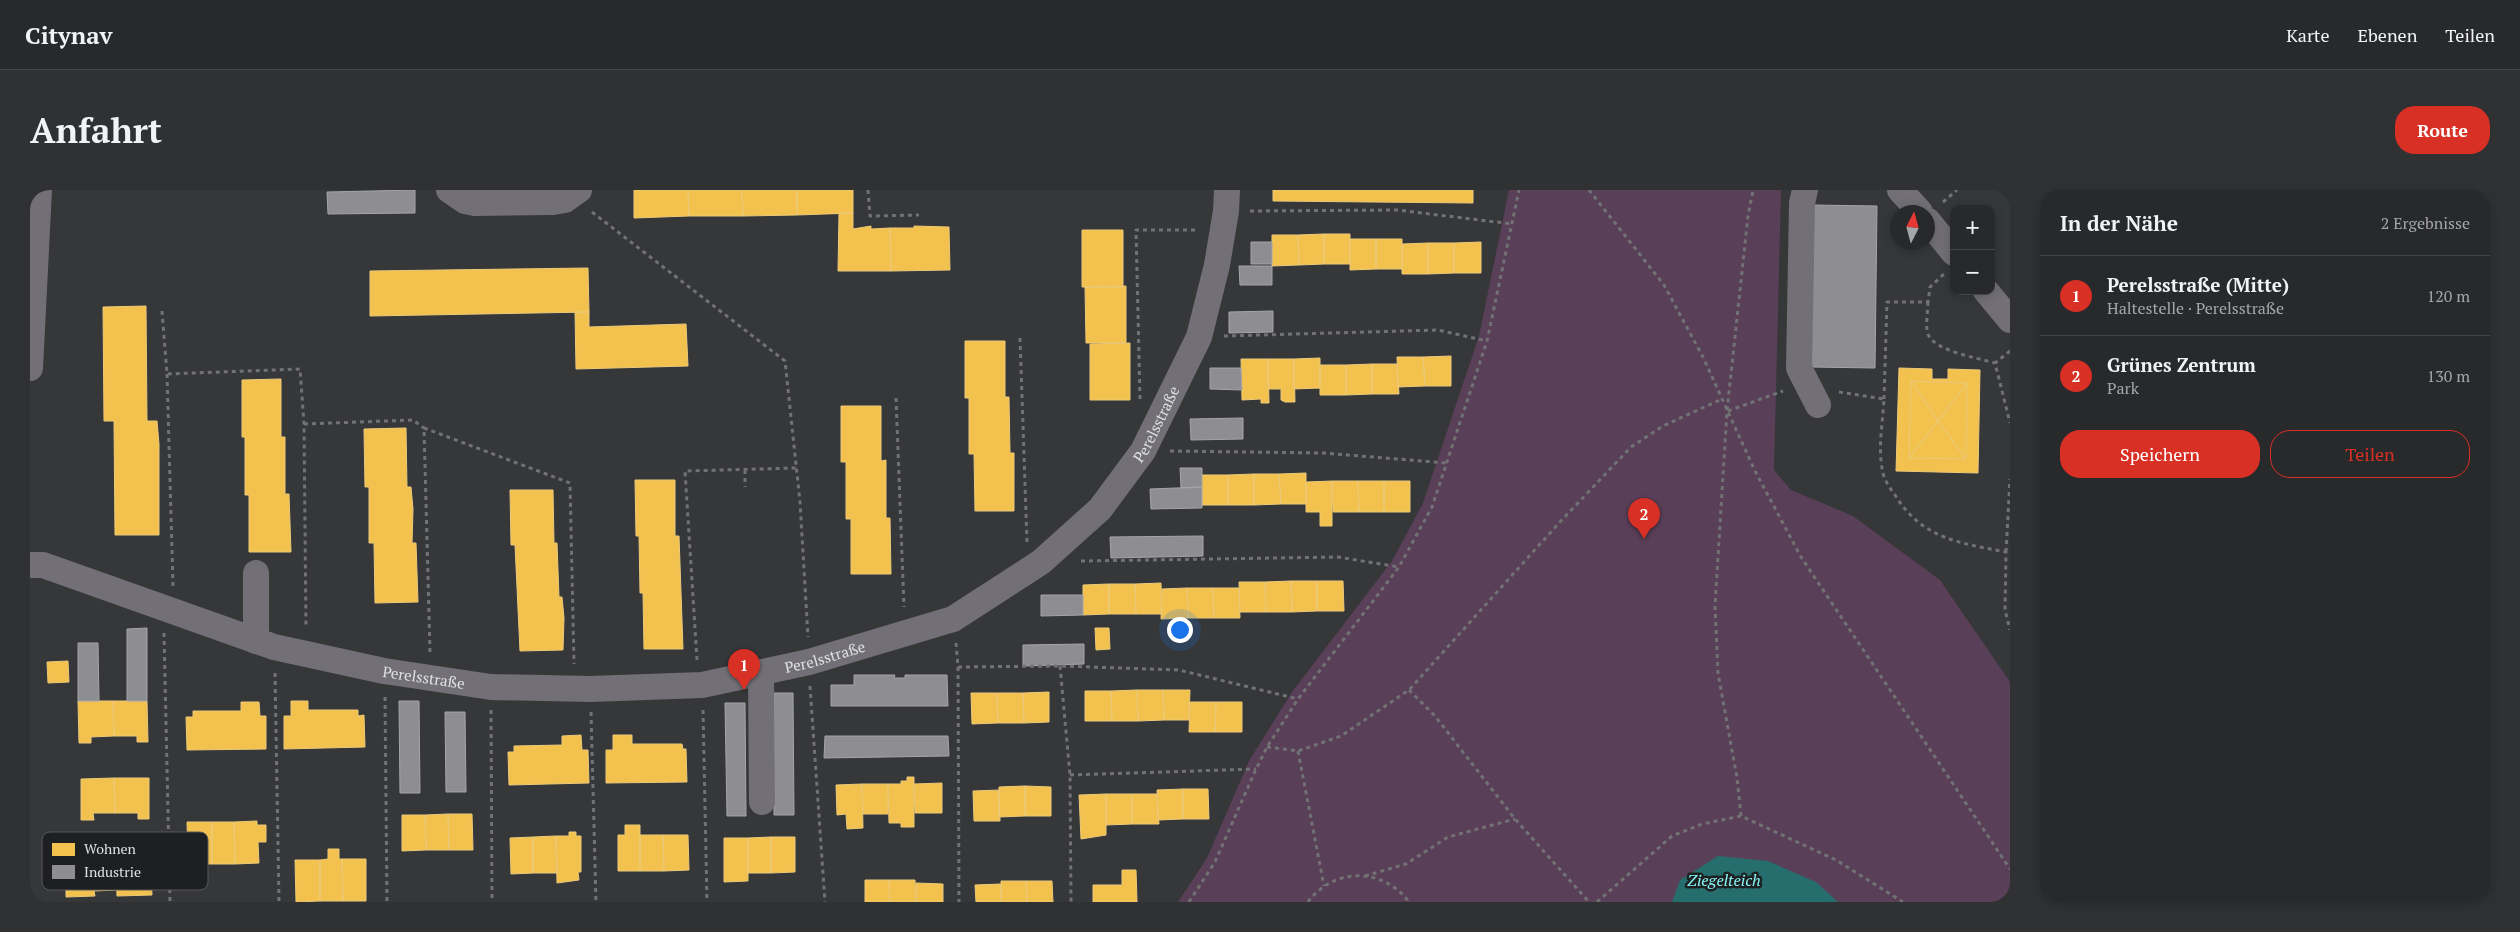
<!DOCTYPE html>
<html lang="de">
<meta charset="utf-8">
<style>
body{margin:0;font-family:"PT Serif",serif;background:#303133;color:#f1f3f6}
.controls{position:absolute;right:15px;top:15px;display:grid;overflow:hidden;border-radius:10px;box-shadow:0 2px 12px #0003}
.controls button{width:45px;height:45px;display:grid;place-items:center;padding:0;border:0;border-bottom:1px solid #444547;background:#28292b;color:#f1f3f6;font:25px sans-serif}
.compass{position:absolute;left:1860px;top:15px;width:45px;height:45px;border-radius:50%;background:#28292b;box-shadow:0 2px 12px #0003;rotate:6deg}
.you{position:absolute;left:1149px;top:439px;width:18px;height:18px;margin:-12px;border:4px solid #fff;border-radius:50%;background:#1a73e8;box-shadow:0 0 0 8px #1a73e833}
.badge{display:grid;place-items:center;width:32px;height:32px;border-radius:50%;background:#d93025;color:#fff;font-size:16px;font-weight:700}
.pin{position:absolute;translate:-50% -41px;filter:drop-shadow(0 1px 2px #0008)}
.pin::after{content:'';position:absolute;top:26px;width:18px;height:15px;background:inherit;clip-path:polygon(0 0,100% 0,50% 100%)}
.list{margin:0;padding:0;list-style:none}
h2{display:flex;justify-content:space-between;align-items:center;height:65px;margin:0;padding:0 20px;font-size:21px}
h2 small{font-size:16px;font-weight:400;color:#a5a6a9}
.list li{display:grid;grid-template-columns:32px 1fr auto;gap:15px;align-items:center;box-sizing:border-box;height:80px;padding:0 20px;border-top:1px solid #444547}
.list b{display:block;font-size:19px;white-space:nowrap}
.list p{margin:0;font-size:16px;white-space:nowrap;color:#a5a6a9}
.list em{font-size:16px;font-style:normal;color:#a5a6a9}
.actions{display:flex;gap:10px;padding:15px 20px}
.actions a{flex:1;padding:11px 0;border:1px solid #d93025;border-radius:20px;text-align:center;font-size:18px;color:#d93025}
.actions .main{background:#d93025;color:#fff}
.map{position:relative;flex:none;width:1980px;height:712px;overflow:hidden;border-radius:20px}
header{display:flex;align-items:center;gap:30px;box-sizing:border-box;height:70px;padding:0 25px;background:#28292b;border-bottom:1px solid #444547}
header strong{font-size:24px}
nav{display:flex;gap:28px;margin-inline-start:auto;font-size:18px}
.intro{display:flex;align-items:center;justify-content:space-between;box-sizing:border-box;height:120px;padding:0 30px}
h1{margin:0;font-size:35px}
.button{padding:12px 22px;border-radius:20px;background:#d93025;color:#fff;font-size:18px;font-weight:700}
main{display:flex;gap:30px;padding:0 30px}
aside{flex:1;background:#28292b;border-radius:20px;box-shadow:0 2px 12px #0003}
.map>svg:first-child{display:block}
.green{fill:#593f58}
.water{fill:#266d6d}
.homes{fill:#f2c14e;stroke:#ecca7a}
.industry{fill:#8d8d92;stroke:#a6a6aa}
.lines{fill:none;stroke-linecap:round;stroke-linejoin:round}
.path{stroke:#727275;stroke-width:3;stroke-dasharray:4 4;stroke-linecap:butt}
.minor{stroke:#727076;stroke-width:26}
.labels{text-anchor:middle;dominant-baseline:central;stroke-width:5;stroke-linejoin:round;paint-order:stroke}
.street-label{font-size:15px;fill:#dfe0e2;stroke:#1e1f20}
.water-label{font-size:16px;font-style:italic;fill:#85f6f5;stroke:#1e1f20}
.key{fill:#1e1f20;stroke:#58595a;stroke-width:1}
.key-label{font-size:14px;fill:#dfe0e2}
</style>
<header>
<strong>Citynav</strong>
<nav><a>Karte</a><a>Ebenen</a><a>Teilen</a></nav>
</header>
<div class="intro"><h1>Anfahrt</h1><a class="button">Route</a></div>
<main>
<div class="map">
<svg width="1980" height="712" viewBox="0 0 1980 712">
<rect width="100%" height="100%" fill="#363739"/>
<path class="green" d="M1479 0H1751L1744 280 1761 300 1823 326 1910 390 1980 492V712H1148L1177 668 1219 571 1262 502 1362 371 1393 313 1449 146Z"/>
<path class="water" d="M1688 666 1738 671 1786 692 1808 712H1642L1650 690Z"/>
<path class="homes" d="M604 0H658L659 26 604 28Z
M658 0H712L713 26H659Z
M712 0H767V25L713 26Z
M767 0H823V23L767 25Z
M1243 0H1443V13L1243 11Z
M809 23H823V39L841 36V39L860 38 861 81H808Z
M884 36 919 37 920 80 861 81 860 38H884Z
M1052 40H1093V97H1052Z
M1294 44V74L1269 75 1268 45Z
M1294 44H1320V74H1294Z
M1242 45H1268L1269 75 1242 76Z
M1320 49H1346V79L1320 80Z
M1346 49H1372V79H1346Z
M1451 52V83H1424V53Z
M1398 53V84H1372V54Z
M1398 53H1424V83L1398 84Z
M558 78 559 122 340 126V81Z
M1096 96V153H1056L1055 97Z
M116 116 117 231H127L129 254V345H85L84 231H74L73 117Z
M545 122H559V137L656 134 658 176 546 179Z
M935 151H975V207H979L980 263H984V321H945L944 264H939V208H935Z
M1100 153V210H1060V154Z
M1421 166V196H1395L1393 167Z
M1367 167H1393L1395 196 1368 197Z
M1290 168V198L1264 199V169Z
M1211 169H1238L1239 213H1231V209L1212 210Z
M1238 169H1264L1265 212H1255L1251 210V199H1238Z
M1342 174V204L1316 205V175Z
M1342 174H1367L1369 204H1342Z
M1290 175H1316V205H1290Z
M1869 178 1902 179V189H1918V179L1950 180 1948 283 1866 281Z
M251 189V247H255V304H259L261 362H219V305H215V247H212V190Z
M1881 191 1937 193 1908 231Z
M1881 191 1908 231 1879 268Z
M1937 193 1936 269 1908 231Z
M811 216H851V271L856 270V328H860L861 384H821V329H816V272H811Z
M1908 231 1936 269 1879 268Z
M376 238 377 297H381L383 319 382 353H386L388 412 345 413 344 353H339V297H335L334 239Z
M1276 283V314H1251L1249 284Z
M1224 284V315H1198V285Z
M1224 284H1249L1251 314 1224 315Z
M1171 285H1198V315H1172Z
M605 290H645V346H649L653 459H614L613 403H610L609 346H606Z
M1302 291V336H1290V322H1276V292Z
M1302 291H1328L1329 322H1303Z
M1328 291H1354V322H1329Z
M1354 291H1380V322H1354Z
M480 300H523L524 353H527L529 407H532L534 428 533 460 490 461 485 355H481Z
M1261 391 1262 422H1236L1235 392Z
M1261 391H1287V421L1262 422Z
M1287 391H1313L1314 421H1287Z
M1209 392H1235L1236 422H1210Z
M1131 393 1132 424H1106L1105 394Z
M1079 394V424L1053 425V395Z
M1079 394H1105L1106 424H1079Z
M1157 398 1158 428 1131 429 1132 399Z
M1157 398H1183L1184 428H1158Z
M1183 398H1209L1210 428H1184Z
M1065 438H1079L1080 459 1066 460Z
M38 471 39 492 18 493 17 472Z
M1107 500 1108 531H1082L1081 501Z
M1107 500H1133L1134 530 1108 531Z
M1133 500H1160L1159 530H1134Z
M1055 501H1081L1082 531H1055Z
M1019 502V532L994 533 993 503Z
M941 503H967L968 533 942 534Z
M967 503H993L994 533H968Z
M48 511H83L84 546 61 547V553H49Z
M83 511H117L118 552H107V546H84Z
M261 511H278V520H328V526L334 525 335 557 254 559V526H261Z
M211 512H229L230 526H236V559L157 560 156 527H163V521H211Z
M1160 512H1186L1185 542H1159Z
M1186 512H1212V542H1185Z
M551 545 552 560H558L559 593 479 595 478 562H484V556L532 555V546Z
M583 545H602V554H652L653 559H656L657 592 576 593V560H583Z
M877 587H884V637H871V633H859L858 594H871V591H877Z
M84 588 85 623H63L64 630H51V589Z
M84 588H119V629H108V623H85Z
M912 593V623H885L884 594Z
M832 594 833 638 817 639 816 624 807 625 806 595Z
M832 594H858V624H833Z
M995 596V626L969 627V597Z
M995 596 1021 597V626H995Z
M1153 599V629L1128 630 1127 600Z
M1153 599H1178L1179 629H1153Z
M969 600 970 631H944L943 601Z
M1076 604V645L1051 649 1049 605Z
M1076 604H1102V634L1076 635Z
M1102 604H1127L1129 634H1102Z
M418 624 419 660H396L395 625Z
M418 624H442L443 660H419Z
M372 625H395L396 660 372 661Z
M227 631V635H236V652H228L229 673 205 674 204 632Z
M157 632H182V674H158Z
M182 632H204L205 674H182Z
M595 635H610V681H588V645H595Z
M539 642H546V646H551V682H548L549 690 527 693 526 646H539Z
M610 645H633L634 681H610Z
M633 645H658L659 680 634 681Z
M526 646 527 683H503V647Z
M503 647V683L481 684 480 648Z
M741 647V683H718V648Z
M741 647H765V682L741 683Z
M694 648H718V691L694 692Z
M298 659H309V669H312L313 711H290V670L298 669Z
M120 664 122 705 87 706 86 665Z
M86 665 87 700 64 701 65 706 36 707V693L53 692 52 666Z
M312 669H336V711H313Z
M265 670H290V711L266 712Z
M1092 680H1106L1107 712H1063V695H1092Z
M835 690H859L860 712H835Z
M859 690H885L886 712H860Z
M971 691H996L997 712H971Z
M996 691H1022L1023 712H997Z
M886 693 913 694V712H886Z
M971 694V712H946L945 695Z"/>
<path class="industry" d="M385 0V23L298 24 297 2Z
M1783 15 1847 16 1845 178 1781 177Z
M1221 52H1242V74H1221Z
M1209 76H1242V95H1210Z
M1243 121V142L1199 143V122Z
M1180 178H1211L1212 200 1180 199Z
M1213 228V249L1161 250 1160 229Z
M1150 278H1172V297L1151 298Z
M1172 297V318L1121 319 1120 299Z
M1173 346V366L1081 368 1080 347Z
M1011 405H1053V425L1011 426Z
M117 438V511H97V439Z
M48 453H68L69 511H48Z
M1054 454V474L993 476V455Z
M824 485H865L864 488H875V485H917L918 516H801V495H824Z
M744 503H763L764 625H744Z
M369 511H389L390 603H370Z
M695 513H715L716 626H697Z
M415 522H435L436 602H416Z
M795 546H918L919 566 794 568Z"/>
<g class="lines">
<path class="path" d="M838 0 840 26 889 25
M1559 0 1634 95 1673 167 1725 281 1771 367 1980 679
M1913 12 1927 0
M1220 21 1367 20 1483 34
M562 22 755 171 770 312 778 447
M1898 112C1898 122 1895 135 1898 144 1904 161 1948 168 1965 173
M132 121 137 184 270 179 274 234 276 438
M1194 146 1408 140 1457 151
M990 148 997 352
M1980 161 1965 173 1980 233
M137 184 143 396
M1809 202 1854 209C1853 230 1848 256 1852 278 1853 288 1859 297 1865 305 1892 349 1930 353 1976 362L1975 420 1980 440
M866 208 874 417
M1110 209 1106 40H1168
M1854 209 1857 112H1898L1900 97 1914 84
M1698 221 1753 201
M274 234 383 230 394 238
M1140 261 1293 263 1417 273
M715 280V297
M1976 362 1980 289
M1051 371 1308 367 1369 377
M134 443 140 712
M926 453 928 477 929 712
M400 462 394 238 540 293 544 474
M667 470 655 281 766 278
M1030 476 1040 585 1041 712
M928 477 1030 476 1149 480 1268 509
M245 483 249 712
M780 496 795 712
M1379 500 1405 526 1485 629 1559 712
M355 507 357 712
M461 520 462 712
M673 520 677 712
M561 522 566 712
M1237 557 1268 561 1311 546 1379 500 1529 333 1601 257 1633 236 1692 209
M1268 561 1294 696
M1040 585 1226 579
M1711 626 1707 588 1688 483 1685 416 1697 221 1718 26 1723 0
M1335 686 1376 674 1418 647 1485 629
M1159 712 1185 672 1226 579 1237 557 1268 509 1369 377 1402 317 1457 151 1489 0
M1278 712C1304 677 1353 677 1379 712
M1567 712 1642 646 1672 634 1711 626 1806 670 1873 712"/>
<g class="minor">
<path d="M419 0 435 11 445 13 523 12 535 10 549 0"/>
<path d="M1775 0 1772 13 1769 178 1788 215"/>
<path d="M1870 0 1890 22"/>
<path d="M1898 31 1924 63"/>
<path d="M1956 101 1980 130"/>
<path d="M0 178 9 0"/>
<path id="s1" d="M0 375H13L244 457 354 481 461 497 560 499 672 495 779 472 923 429 1011 372 1070 319 1113 261 1169 147 1187 75 1196 21 1197 0"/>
<path d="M226 451V383"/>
<path d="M731 482 732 612"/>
</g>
</g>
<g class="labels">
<g class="street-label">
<text stroke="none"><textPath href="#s1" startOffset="1236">Perelsstraße</textPath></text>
<text stroke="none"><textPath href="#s1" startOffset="816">Perelsstraße</textPath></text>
<text stroke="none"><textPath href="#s1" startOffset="411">Perelsstraße</textPath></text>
</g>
<g class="water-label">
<text x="1694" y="690">Ziegelteich</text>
</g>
</g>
<rect x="12" y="642" width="166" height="58" rx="8" class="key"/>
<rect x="22" y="653" width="23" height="13" fill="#f2c14e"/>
<rect x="22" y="675" width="23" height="14" fill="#8d8d92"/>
<g class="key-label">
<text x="54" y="664">Wohnen</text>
<text x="54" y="687">Industrie</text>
</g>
</svg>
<div class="controls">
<button>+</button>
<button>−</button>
</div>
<svg class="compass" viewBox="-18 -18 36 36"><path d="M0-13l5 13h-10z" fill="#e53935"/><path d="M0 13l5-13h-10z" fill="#a5a6a9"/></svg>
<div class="you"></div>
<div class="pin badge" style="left:714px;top:500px">1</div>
<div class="pin badge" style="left:1614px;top:349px">2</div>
</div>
<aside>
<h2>In der Nähe<small>2 Ergebnisse</small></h2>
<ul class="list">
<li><span class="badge">1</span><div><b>Perelsstraße (Mitte)</b><p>Haltestelle · Perelsstraße</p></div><em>120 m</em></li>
<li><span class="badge">2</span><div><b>Grünes Zentrum</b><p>Park</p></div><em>130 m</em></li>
</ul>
<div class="actions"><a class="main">Speichern</a><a>Teilen</a></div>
</aside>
</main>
